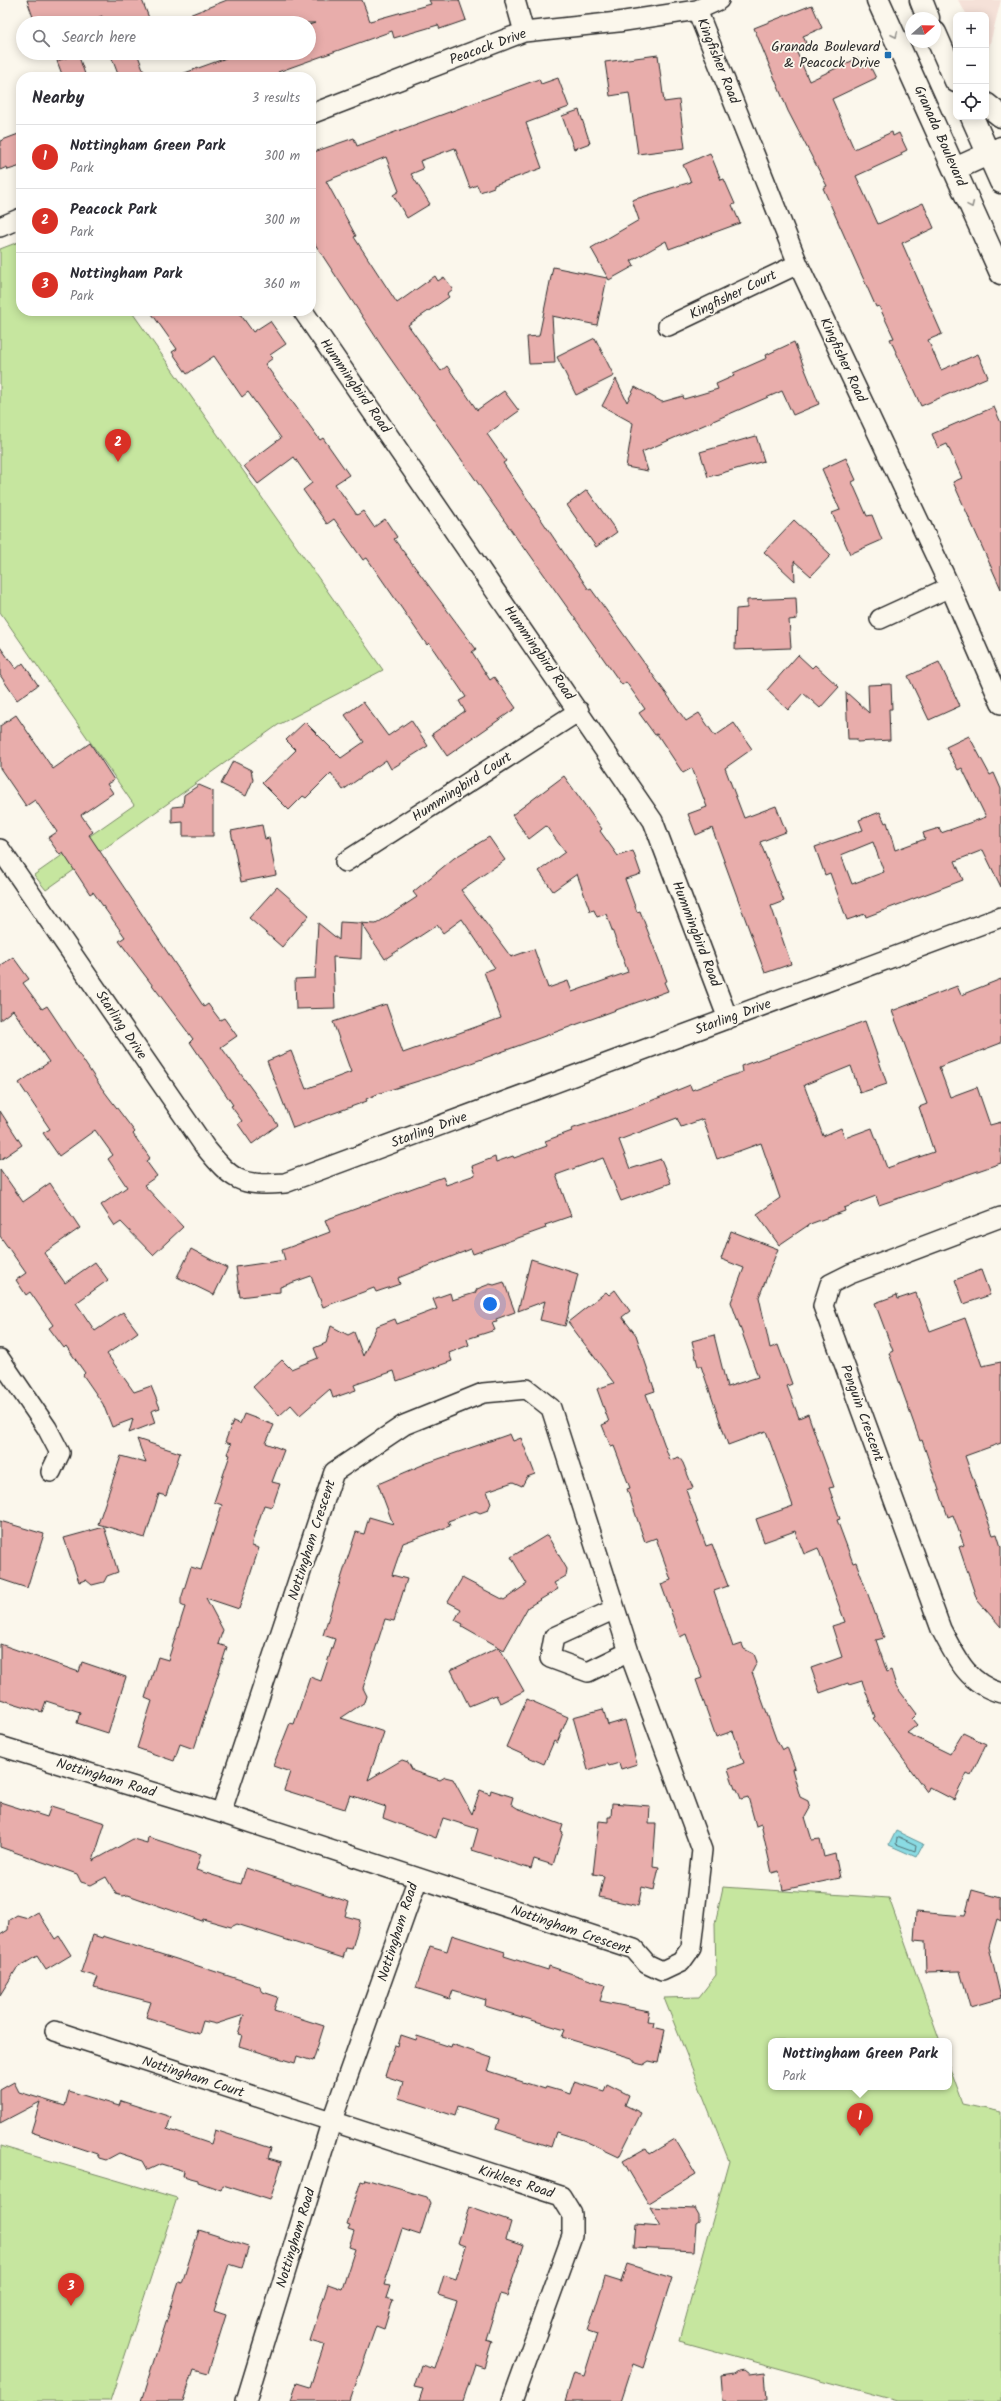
<!DOCTYPE html>
<meta charset="utf-8">
<style>
body{margin:0;font-family:Kalam,sans-serif;background:#f7f7f7;color:#2b2b33}
.controls{position:absolute;right:12px;top:12px;display:grid;overflow:hidden;border-radius:8px;box-shadow:0 2px 10px #0003}
.controls button{width:36px;height:36px;display:grid;place-items:center;padding:0;border:0;border-bottom:1px solid #e1e1e2;background:#fff;color:#2b2b33;font:20px sans-serif}
.compass{position:absolute;left:905px;top:12px;width:36px;height:36px;border-radius:50%;background:#fff;box-shadow:0 2px 10px #0003;rotate:70deg}
.you{position:absolute;left:490px;top:1304px;width:14px;height:14px;margin:-10px;border:3px solid #fff;border-radius:50%;background:#1a73e8;box-shadow:0 0 0 6px #1a73e833}
.badge{display:grid;place-items:center;width:26px;height:26px;border-radius:50%;background:#d93025;color:#fff;font-size:13px;font-weight:700}
.pin{position:absolute;translate:-50% -33px;filter:drop-shadow(0 1px 2px #0008)}
.pin::after{content:'';position:absolute;top:21px;width:14px;height:12px;background:inherit;clip-path:polygon(0 0,100% 0,50% 100%)}
.popup{position:absolute;left:768px;top:2038px;width:184px;height:52px;box-sizing:border-box;display:grid;place-content:center;border-radius:8px;background:#fff;filter:drop-shadow(0 1px 3px #0005);font-size:13px;white-space:nowrap;color:#7c7c81}
.popup b{font-size:15px;color:#2b2b33}
.popup::after{content:'';position:absolute;left:50%;top:100%;margin-left:-8px;border:8px solid transparent;border-top-color:#fff}
.list{margin:0;padding:0;list-style:none}
h2{display:flex;justify-content:space-between;align-items:center;height:52px;margin:0;padding:0 16px;font-size:17px}
h2 small{font-size:13px;font-weight:400;color:#7c7c81}
.list li{display:grid;grid-template-columns:26px 1fr auto;gap:12px;align-items:center;box-sizing:border-box;height:64px;padding:0 16px;border-top:1px solid #e1e1e2}
.list b{display:block;font-size:15px;white-space:nowrap}
.list p{margin:0;font-size:13px;white-space:nowrap;color:#7c7c81}
.list em{font-size:13px;font-style:normal;color:#7c7c81}
.icon{flex:none;width:22px;height:22px;fill:none;stroke:currentColor;stroke-width:2;stroke-linecap:round;stroke-linejoin:round}
.map{position:relative;flex:none;width:1001px;height:2401px;overflow:hidden}
.search{position:absolute;background:#fff;box-shadow:0 2px 10px #0003;left:16px;top:16px;width:300px;height:44px;display:flex;align-items:center;gap:10px;box-sizing:border-box;padding:0 14px;border-radius:22px;color:#7c7c81;font-size:15px}
.panel{position:absolute;background:#fff;box-shadow:0 2px 10px #0003;left:16px;top:72px;width:300px;height:244px;border-radius:16px}
.map>svg:first-child{display:block}
.built{fill:#f5e1d8}
.green{fill:#c6e69f;stroke:#788865}
.water{fill:#8adbe3;stroke:#649599}
.lines{fill:none;stroke-linecap:round;stroke-linejoin:round}
.shore{stroke:#517175;stroke-width:1}
.building{fill:#e8adab;stroke:#2b2b2b;fill-rule:evenodd}
.street-casing{stroke:#2b2b2b;stroke-width:22}
.secondary-casing{stroke:#2b2b2b;stroke-width:25}
.street{stroke:#fbf7ec;stroke-width:19}
.secondary{stroke:#fbf7ec;stroke-width:22}
.oneway{stroke:#93918c}
.poi-dot{fill:#1f6fb2;stroke:#fbf7ec;stroke-width:1.5}
.labels{text-anchor:middle;dominant-baseline:central;stroke-width:3.5;stroke-linejoin:round;paint-order:stroke}
.street-label{font-size:14px;fill:#2b2b2b;stroke:#fbf7ec}
.poi-label{font-size:14px;fill:#2b2b2b;stroke:#fbf7ec;text-anchor:end}
</style>
<div class="map">
<svg width="1001" height="2401" viewBox="0 0 1001 2401">
<rect width="100%" height="100%" fill="#fbf7ec"/>
<filter id="ink" filterUnits="userSpaceOnUse"><feTurbulence type="fractalNoise" baseFrequency=".025" numOctaves="2"/><feDisplacementMap in="SourceGraphic" scale="8" xChannelSelector="R" yChannelSelector="G"/><feConvolveMatrix kernelMatrix="1 2 1 2 8 2 1 2 1" color-interpolation-filters="sRGB"/></filter>
<g filter="url(#ink)">
<path class="built" d="M958 0H1001L988 51 986 47V15H967Z"/>
<path class="green" d="M21 241V311H131L383 670 278 725 46 890 34 875 134 805 0 612V249Z
M723 1887 889 1898 940 2041H771V2087H949V2066L963 2104 1001 2112V2401H898L679 2341 729 2161 664 1998 699 1997 716 1975 715 1924Z
M0 2146 177 2198 110 2401H0Z"/>
<path class="water" d="M896 1831 923 1844 916 1857 889 1845Z"/>
<g class="lines">
<path class="shore" d="M899 1837 916 1845 915 1851 896 1844 897 1838Z"/>
</g>
<path class="building" d="M27 0H142L151 23H103L102 16 84 23H35Z
M227 0H362L370 21 431 4 429 0H459L466 20 440 29 438 25 394 38 392 31 278 72 280 77H180L179 75 229 57 228 55 233 53H309V25L315 23H169Z
M812 5 822 28 803 36 806 43 795 48 809 81 858 58 862 67 869 64 876 78 832 99 854 149 892 132 893 136 899 133 907 150 901 153 902 155 856 176 878 224 923 203 934 228 902 243 942 334 928 340 941 370 978 354 988 377 921 406 890 339 894 338 879 306 876 307 823 188 827 186 788 111 754 28Z
M110 53H137L146 77H119Z
M78 54 86 77H63L57 61Z
M658 55 664 102 679 100 685 148 638 154 629 93 610 96 605 62Z
M558 78 569 107 526 123 542 168 494 185V187L480 192 477 185 470 188 455 148 420 161 423 169 411 174 430 204 407 218 393 195 399 191 386 157 326 181 356 236 354 237 397 303 435 276 438 281 444 277 453 289 447 294 449 297 408 325 441 371 447 366 477 410 504 391 519 411 487 434 506 461 503 463 589 590 591 589 686 721 699 713 715 736 734 723 752 749 725 768 744 818 776 806 786 832 760 842 784 901 771 906 791 964 765 973 712 828 696 835 688 814 707 807 692 768 683 773 657 734 655 735 639 713 645 709 626 682 622 685 526 549 525 550 383 348 311 238V153L354 138 357 146 539 79 541 84Z
M579 110 590 143 574 149 562 116Z
M21 133V166L8 170 7 167 0 170V141Z
M710 153 721 180 724 179 735 204 732 205 740 223 669 249 666 241 631 261 634 266 609 280 591 248 639 220 632 200 691 182 683 165Z
M553 267 607 278 597 325 552 316 555 363 529 364 527 337 539 336Z
M150 311H238L253 332 270 321 286 344 270 355 273 358 265 364 320 440 323 438 349 475 335 484 357 515 363 511 374 527 385 519 397 537 394 539 476 649 472 652 490 680 494 677 516 708 447 756 432 734 465 711 459 701 466 697 429 643 427 645 367 558 363 560 334 519 327 524 303 490 312 483 294 457 258 484 244 466 281 438 248 392 242 397 214 356 187 374 172 352 177 349Z
M595 338 614 376 576 395 557 357Z
M794 342 819 404 793 415 782 391 642 452 648 471 626 467 633 423 602 406 616 379 627 402 635 387 662 402 683 396 684 399 718 389 716 384 734 376 733 373 767 358 766 355Z
M994 407 1001 423V589L953 482 962 478 947 444 938 448 932 434Z
M756 436 764 461 708 477 700 452Z
M846 458 856 480 852 482 867 516 872 515 882 540 850 554 832 513 840 510 822 469Z
M587 490 617 532 596 547 567 505Z
M794 520 831 555 811 576 794 561 795 581 764 552Z
M796 598 797 619 789 620 791 648 735 650 736 609 747 608V600Z
M0 647 16 669 23 663 38 685 17 700 0 675Z
M798 655 812 668 815 665 839 687 820 708 803 693 788 710 767 690Z
M939 662 960 706 929 720 908 676Z
M891 684 892 709H889L890 740 857 742V739H848L846 692 869 713 868 685Z
M363 702 388 736 411 720 428 746 391 769 386 760 343 790 331 773 306 798 303 796 289 810 262 783 296 750 286 740 305 722 341 758 364 742 345 715Z
M16 715 53 769 90 743 114 780 107 784 113 793 81 815 93 832 89 835 204 1007 208 1004 220 1020 224 1018 237 1036 221 1047 278 1125 252 1144 238 1124 242 1121 231 1106 233 1105 190 1042 193 1039 119 941 125 937 93 892 90 894 63 853 60 855 48 838 57 832 35 800 26 806 0 768V726Z
M969 736 990 775 994 773 1001 789V887L983 850 955 861 963 880 866 917 865 914 847 920 830 873 825 875 815 847 863 830 859 820 880 812 885 823 887 822 895 850 925 839 923 833 939 828 941 833 986 817 962 768 958 770 946 747ZM873 842 884 872 852 884 841 855Z
M233 761 251 770 253 780 246 796 221 784Z
M564 776 602 829 600 831 618 856 633 851 641 874 625 879 637 912 640 911 667 981 664 982 668 991 441 1074 380 1093 366 1099 367 1101 293 1128 267 1061 291 1051 306 1089 351 1072 333 1022 386 1004 403 1053 501 1018 484 972 495 968 462 919 443 933 437 925 385 959 362 924 361 959 333 957 335 1008 296 1009 295 979 315 978 318 923 339 940 340 922 376 924 417 897 413 892 454 858 489 837 505 860 461 890 511 957 534 949 548 988 568 981 572 992 628 972 606 914 597 917 594 910 590 911 577 874 553 891 539 871 565 852 546 826 529 839 512 815Z
M199 785 213 791V836H183V822L172 823V807L183 806 184 795Z
M262 825 265 839 269 838 276 875 241 882 231 831Z
M277 887 309 915 282 947 249 918Z
M13 957 29 979 23 983 42 1009 47 1006 101 1087 135 1132 133 1134 150 1158 146 1161 157 1176 144 1185 183 1227 153 1255 121 1222 115 1226 101 1205 127 1187 108 1159 113 1155 95 1130 59 1156 43 1133 50 1129 19 1083 49 1062 13 1010 0 1020V966Z
M1001 979V1043L939 1067 950 1097 977 1087 990 1125 1001 1122V1163L879 1205 876 1196 844 1208 845 1211 810 1224 779 1245 757 1214 780 1198 761 1143 717 1159 703 1119 681 1127 677 1118 619 1140 630 1169 661 1159 671 1183 621 1201 603 1158 556 1175 571 1216 545 1225 546 1228 473 1254 471 1249 398 1278 400 1284 376 1292 374 1288 323 1307 311 1276 280 1287V1292L240 1297 236 1267 285 1260 282 1250 330 1232 325 1220 443 1177 446 1185 475 1175 472 1166 495 1157 496 1162 513 1156 514 1158 547 1146 545 1141 572 1131 571 1129 626 1111 690 1085 692 1090 722 1079 742 1072 741 1066 865 1021 887 1084 860 1093 851 1066 804 1085 823 1136 841 1128 845 1138 872 1128 887 1168 934 1152 919 1107 927 1104 892 1011 957 986 961 995Z
M0 1111 22 1145 0 1160Z
M0 1169 23 1202 50 1183 80 1228 44 1253 65 1283 95 1262 108 1280 76 1303 95 1331 123 1312 138 1332 107 1354 134 1392 151 1386 160 1408 151 1411 155 1423 129 1433 133 1419 112 1427 103 1404 83 1375 85 1373 66 1346 64 1348 49 1328 53 1325 30 1292 26 1295 16 1280 26 1273 0 1236Z
M731 1231 778 1249 759 1297 770 1348 778 1345 792 1384 787 1386 799 1418 808 1414 816 1437 834 1487 829 1488 840 1519 837 1520 853 1563 856 1562 884 1638 876 1640 887 1672 891 1670 896 1686 917 1714 912 1719 917 1725 907 1733 950 1754 963 1733 986 1744 971 1775 967 1773 954 1800 929 1787 927 1792 873 1718 875 1717 862 1681 849 1685 848 1683 820 1693 811 1668 842 1657 832 1626 845 1622 818 1548 804 1554 795 1531 764 1542 756 1519 793 1506 766 1431 728 1445 701 1366H698L692 1341 714 1335 727 1387 758 1377 731 1302 744 1268 721 1259Z
M191 1249 227 1268 214 1295 177 1277Z
M531 1259 578 1274 565 1326 540 1320 545 1301 518 1311Z
M981 1270 990 1295 964 1304 955 1280Z
M504 1282 515 1312 496 1319 497 1322 492 1323 495 1330 467 1339 469 1345 449 1353 452 1361 397 1381 394 1371 354 1385 356 1390 333 1398 330 1389 300 1415 291 1405 279 1416 253 1387 282 1360 291 1369 318 1358 314 1348 326 1343 331 1326 348 1335 354 1332 363 1356 377 1326 395 1319 397 1324 437 1309 433 1299 450 1293 452 1300 475 1293 477 1289 490 1284 494 1285Z
M615 1290 630 1311 622 1317 636 1335 655 1391 646 1394 670 1460 679 1457 683 1463 693 1488 686 1490 706 1546 712 1544 728 1586 714 1591 733 1647 742 1644 744 1649 754 1654 757 1662 752 1672 776 1739 782 1750 787 1747 795 1768 792 1769 800 1797 808 1801 810 1808 805 1817 812 1840 820 1839 824 1857 835 1854 840 1878 783 1890 779 1871 772 1873 761 1824 756 1826 748 1797 741 1799 737 1789H735L728 1769 744 1763 733 1731 716 1737 696 1680 702 1678 686 1634 680 1637 661 1584 671 1580 656 1538 645 1542 627 1489 630 1488 614 1446 611 1447 602 1425 609 1422 597 1389 614 1383 568 1322 606 1292 609 1295Z
M916 1293 930 1331 965 1318 982 1366 1001 1362V1443L965 1456 993 1535 997 1534 1001 1547V1627L977 1600 959 1547 964 1545 953 1515 948 1517 922 1440 920 1441 889 1353 893 1351 875 1303 897 1295 898 1299Z
M244 1414 274 1425 266 1443 284 1450 272 1482 280 1484 272 1507 264 1505 252 1542V1546L259 1548 239 1609 206 1598 223 1630 218 1644 227 1647 194 1749 180 1744 174 1761 137 1748 152 1701 145 1698 158 1657 168 1660 185 1607 181 1605V1599L191 1567 201 1570 222 1505 214 1502 230 1455 227 1454 231 1444 225 1442 233 1421 240 1424Z
M510 1434 513 1441 521 1438 535 1474 527 1477 522 1486 513 1482 487 1491 491 1503 488 1510 480 1513 476 1511 448 1521 450 1526 403 1543 392 1575 407 1579 394 1621 385 1619 363 1688 367 1696 365 1702 341 1718 384 1732 368 1780 402 1760 408 1762 413 1771 440 1780 445 1777 453 1779 472 1814 480 1790 490 1794 491 1790 513 1797 511 1804 517 1808 563 1825 561 1831 563 1832 553 1865 534 1859 531 1869 472 1850 478 1829 443 1818 436 1838 383 1818 386 1807 350 1795 345 1809 284 1790 290 1772 273 1766 290 1723 294 1724 310 1677 321 1681 335 1639 323 1635 356 1532 364 1534 369 1517 393 1524 378 1484 427 1463Z
M137 1439 180 1453 166 1496 159 1494 145 1538 98 1524 121 1456 146 1463Z
M0 1521 44 1534 27 1588 0 1579Z
M104 1527 118 1572 107 1576 104 1582 92 1585 86 1580 79 1582 64 1538Z
M547 1535 567 1569 566 1576 554 1583 558 1589 528 1607 504 1650 462 1626 463 1624 455 1620 461 1609 448 1602 462 1578 504 1600 527 1584 511 1557Z
M0 1644 79 1672 82 1662 126 1677 108 1733 77 1723 80 1712 46 1701 42 1712 0 1699Z
M499 1647 524 1691 500 1703 496 1695 469 1706 451 1670Z
M527 1699 568 1717 557 1743 554 1741 544 1764 506 1747Z
M603 1709 608 1725 625 1720 637 1764 621 1769 619 1763 609 1766 608 1764 588 1770 573 1717Z
M0 1802 47 1817 51 1806 105 1823 93 1861 133 1839 147 1843 148 1837 201 1854 196 1870 241 1884 246 1868 349 1902 345 1916 360 1920 352 1949 346 1948 343 1958 237 1924 231 1927 203 1919 202 1921 128 1895 123 1896 116 1894 106 1877 91 1885 81 1882 77 1874 0 1847Z
M612 1803 650 1806 649 1824H656L653 1866 659 1867 654 1890 642 1887 638 1906 599 1897 604 1876 593 1874 599 1821 608 1822V1817H611Z
M972 1890 1001 1898V1921L997 1919 989 1947 1001 1998 970 2007 960 1971 926 1972 925 1941 914 1940 916 1912 965 1916Z
M38 1912 55 1939 59 1936 71 1955 46 1970 37 1956 17 1968 0 1995V1935L8 1930 9 1920 17 1915 28 1918Z
M93 1935 102 1938 103 1936 189 1963 259 1986 263 1992 278 1997 274 2010 324 2026 313 2061 297 2056 295 2063 239 2046 242 2035 238 2034 244 2015 216 2024 203 2021 199 2034 146 2017 151 2002 94 1987 98 1977 81 1972Z
M452 1935 505 1952 504 1956 548 1970 549 1966 605 1985 600 2001 649 2011 647 2021 654 2022 653 2027 665 2030 658 2063 649 2061 643 2065 636 2063 632 2058 562 2037 565 2030 485 2006 486 2000 453 1990 450 1999 416 1988 430 1946 447 1951Z
M401 2035 416 2040 417 2036 451 2047 452 2044 492 2058 488 2071 545 2089 546 2087 570 2094 574 2082 604 2091 607 2084 629 2095 625 2105 641 2113 619 2157 583 2140 556 2132 551 2147 496 2129 499 2119 458 2106 455 2116 418 2104 398 2098 403 2082 385 2076 395 2045 398 2046Z
M14 2082 19 2092 65 2106 69 2091 119 2106 121 2101 171 2117 167 2129 211 2144 215 2130 271 2148 268 2158 282 2162 270 2200 223 2185 221 2190 198 2182V2180L183 2176 184 2171 161 2164 148 2170 143 2161 119 2153 106 2160 99 2158 97 2154 31 2132 40 2102 0 2123V2090Z
M675 2139 696 2174 648 2203 623 2161 646 2148 650 2154Z
M365 2179 427 2197 430 2203 420 2235 402 2229 384 2285 390 2286 386 2298 393 2300 384 2329 376 2326 350 2401H291L297 2383 310 2387 324 2345 310 2341 328 2284 342 2289 355 2249 349 2247 354 2231 348 2229 350 2225 347 2224 361 2181 364 2182Z
M469 2207 511 2222 506 2239 524 2245 507 2296 500 2294 486 2339 492 2341 484 2367 475 2364 463 2401H419L423 2389 414 2387 421 2365 435 2369 457 2301 438 2295 444 2275 456 2279 466 2246 458 2243Z
M650 2207 695 2209 699 2216V2222L696 2224 694 2251 634 2248 636 2224 661 2226Z
M199 2230 249 2246 242 2268 229 2264 214 2311 226 2315 208 2373 194 2369 183 2401H141L179 2282 182 2283Z
M627 2264 672 2278 643 2368 633 2364 621 2401H565L574 2373 584 2376 597 2334 588 2331 605 2277 621 2282Z
M744 2370 749 2374 765 2372 767 2401H723L721 2376 734 2374 738 2371Z"/>
<g class="lines">
<defs>
<path id="street" d="M515 0 524 32
M697 10 798 264 950 587 1001 704
M311 114 524 32 618 22 697 10 719 0
M0 227 21 218
M303 311 653 821 728 1019
M668 326 798 264
M880 619 950 587
M0 849 205 1147C232 1180 240 1187 285 1183L1001 917
M345 862 579 711
M1001 1217 850 1274 830 1284 823 1306 941 1629C956 1658 968 1684 1001 1693
M0 1359 47 1428 60 1453 51 1472
M615 1609 554 1637 550 1658 588 1672 629 1652
M0 1746 221 1813 634 1949 647 1964 662 1971 681 1962 691 1948 702 1850 629 1652 551 1408 527 1389 483 1393 404 1425 334 1472 221 1813
M55 2031 561 2196 572 2214V2236L512 2401
M246 2401 331 2123 418 1878"/>
<path id="secondary" d="M878 0 1001 273
M921 0 928 18
M935 33 956 81
M986 104 1001 116
M972 117 1001 182
M955 169 1001 148"/>
</defs>
<use href="#street" class="street-casing"/>
<use href="#secondary" class="secondary-casing"/>
<use href="#street" class="street"/>
<use href="#secondary" class="secondary"/>
</g>
<defs><path id="oneway-chevron" d="M-2-3.5L2.5 0L-2 3.5" fill="none" stroke-width="1.6" stroke-linecap="round" stroke-linejoin="round"/></defs>
<g class="oneway">
<use href="#oneway-chevron" transform="translate(895 35) rotate(65)"/>
<use href="#oneway-chevron" transform="translate(971 205) rotate(66)"/>
</g>
</g>
<rect class="poi-dot" x="884" y="51" width="8" height="8" rx="2"/>
<g class="labels">
<g class="street-label">
<text transform="translate(488 47) rotate(-20)">Peacock Drive</text>
<text transform="translate(718 61) rotate(68)">Kingfisher Road</text>
<text transform="translate(940 136) rotate(66)">Granada Boulevard</text>
<text transform="translate(733 295) rotate(-26)">Kingfisher Court</text>
<text transform="translate(843 360) rotate(65)">Kingfisher Road</text>
<text transform="translate(355 386) rotate(55)">Hummingbird Road</text>
<text transform="translate(539 653) rotate(55)">Hummingbird Road</text>
<text transform="translate(462 787) rotate(-33)">Hummingbird Court</text>
<text transform="translate(696 934) rotate(69)">Hummingbird Road</text>
<text transform="translate(733 1017) rotate(-20)">Starling Drive</text>
<text transform="translate(121 1025) rotate(56)">Starling Drive</text>
<text transform="translate(429 1130) rotate(-20)">Starling Drive</text>
<text transform="translate(862 1413) rotate(70)">Penguin Crescent</text>
<text transform="translate(312 1540) rotate(-72)">Nottingham Crescent</text>
<text transform="translate(106 1778) rotate(17)">Nottingham Road</text>
<text transform="translate(571 1930) rotate(19)">Nottingham Crescent</text>
<text transform="translate(398 1932) rotate(-72)">Nottingham Road</text>
<text transform="translate(193 2077) rotate(18)">Nottingham Court</text>
<text transform="translate(516 2182) rotate(18)">Kirklees Road</text>
<text transform="translate(296 2238) rotate(-73)">Nottingham Road</text>
</g>
<g class="poi-label">
<text x="880" y="47">Granada Boulevard<tspan x="880" dy="16">&amp; Peacock Drive</tspan></text>
</g>
</g>
</svg>
<div class="controls">
<button>+</button>
<button>−</button>
<button><svg class="icon" aria-label="locate" viewBox="0 0 24 24"><circle cx="12" cy="12" r="6"/><path d="M12 2v4M12 18v4M2 12h4M18 12h4"/></svg></button>
</div>
<svg class="compass" viewBox="-18 -18 36 36"><path d="M0-13l5 13h-10z" fill="#e53935"/><path d="M0 13l5-13h-10z" fill="#7c7c81"/></svg>
<div class="you"></div>
<div class="pin badge" style="left:860px;top:2136px">1</div>
<div class="popup"><b>Nottingham Green Park</b>Park</div>
<div class="pin badge" style="left:118px;top:462px">2</div>
<div class="pin badge" style="left:71px;top:2306px">3</div>
<div class="search"><svg class="icon" aria-label="search" viewBox="0 0 24 24"><circle cx="10" cy="10" r="6"/><path d="M15 15l6 6"/></svg>Search here</div>
<section class="panel">
<h2>Nearby<small>3 results</small></h2>
<ul class="list">
<li><span class="badge">1</span><div><b>Nottingham Green Park</b><p>Park</p></div><em>300 m</em></li>
<li><span class="badge">2</span><div><b>Peacock Park</b><p>Park</p></div><em>300 m</em></li>
<li><span class="badge">3</span><div><b>Nottingham Park</b><p>Park</p></div><em>360 m</em></li>
</ul>
</section>
</div>
